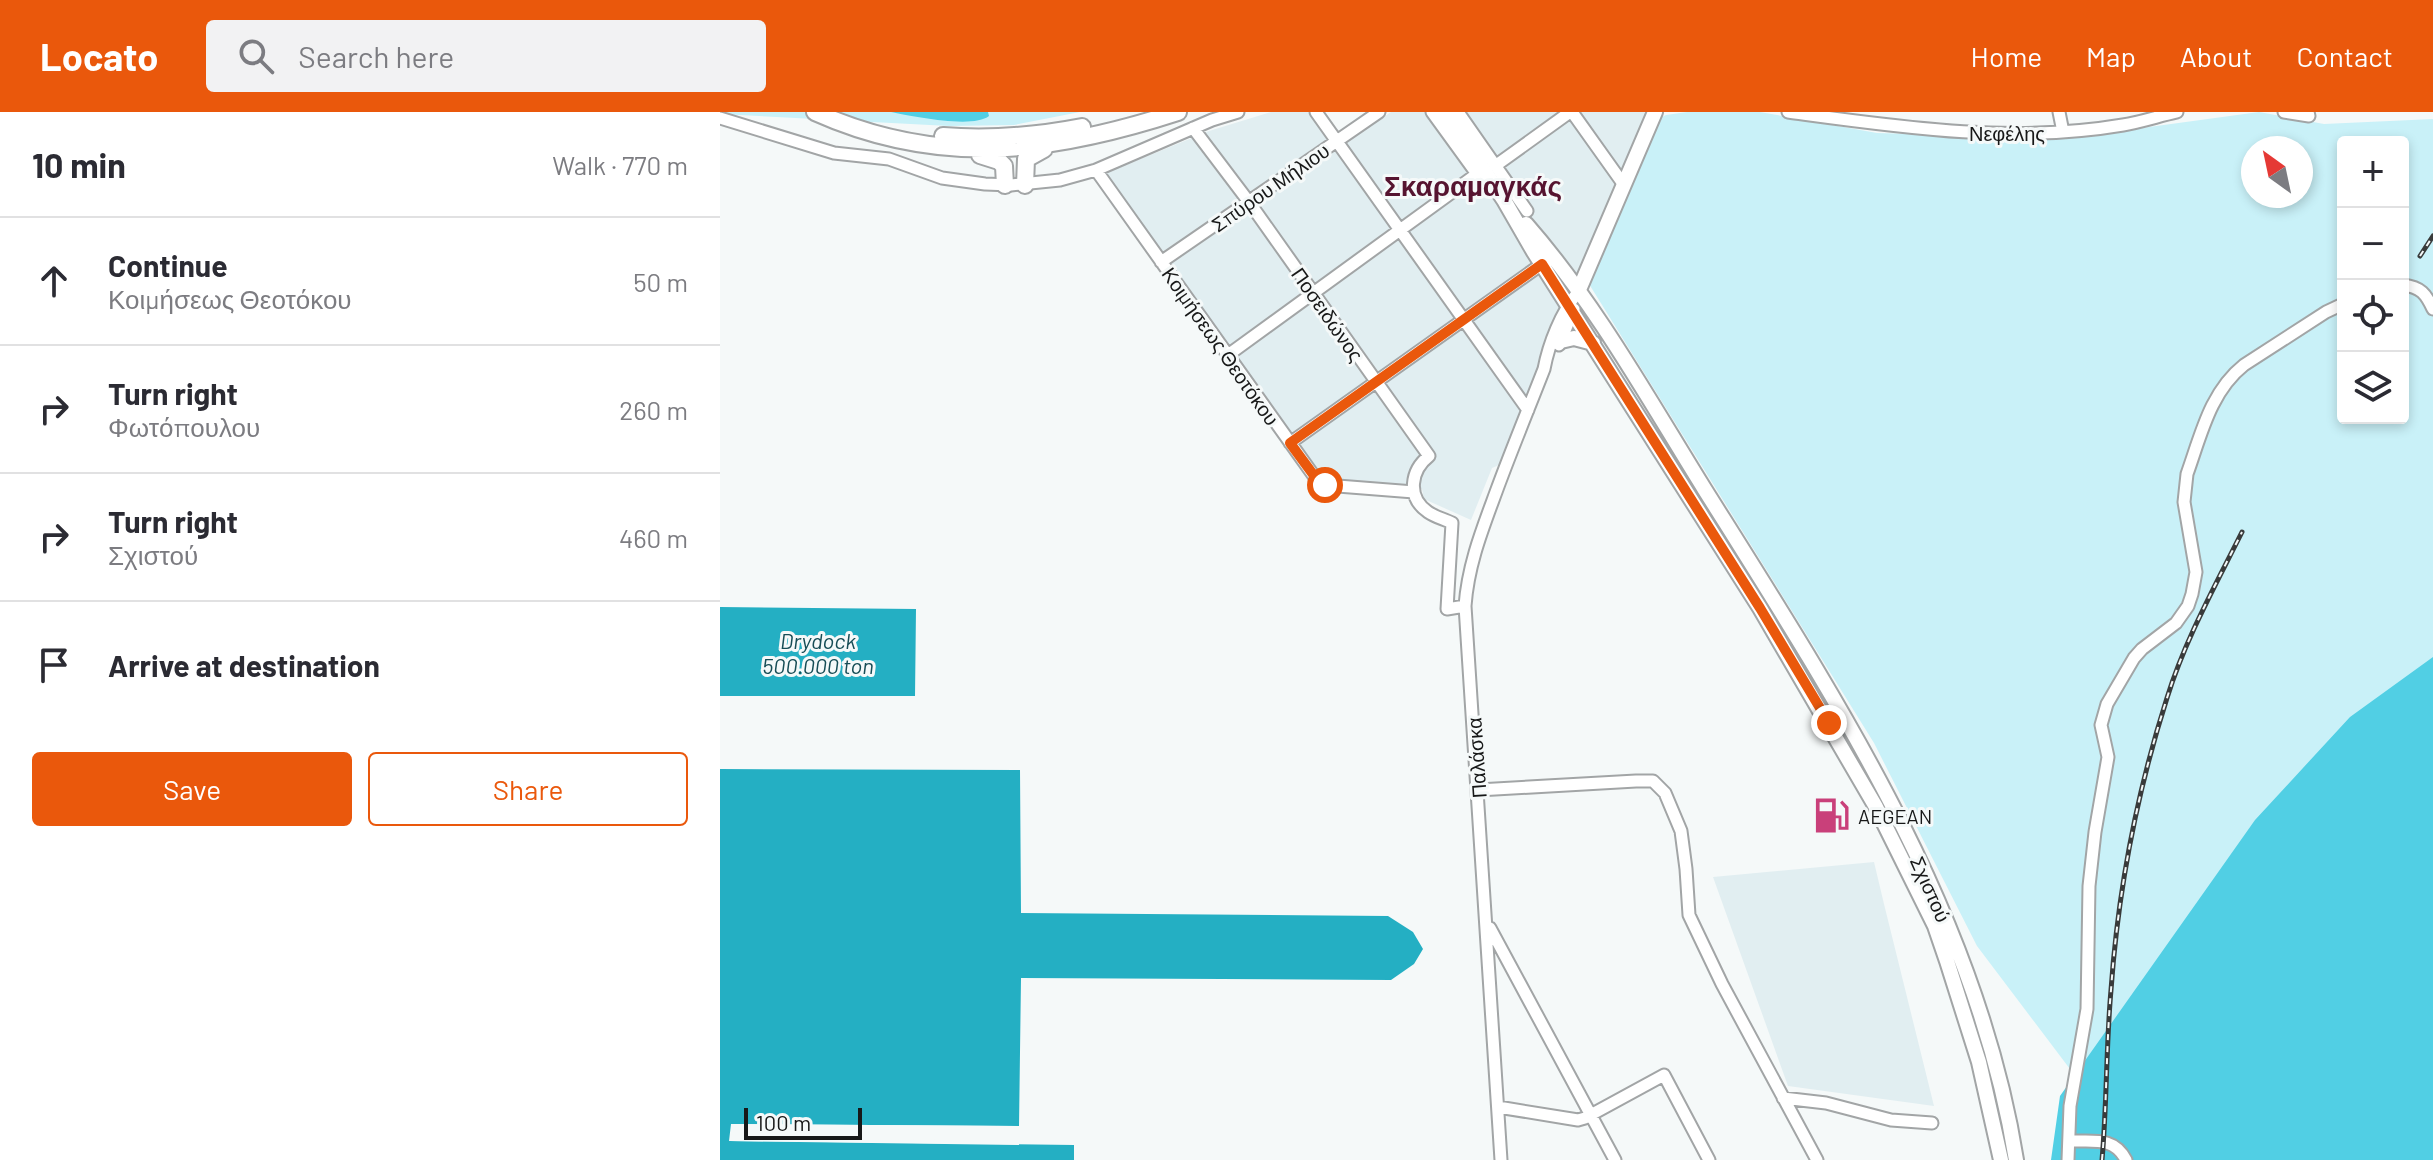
<!DOCTYPE html>
<meta charset="utf-8">
<style>
body{margin:0;font-family:Barlow,sans-serif;background:#f2f2f3;color:#2b2b33}
.controls{position:absolute;right:24px;top:24px;display:grid;overflow:hidden;border-radius:8px;box-shadow:0 4px 12px #0003}
.controls button{width:72px;height:72px;display:grid;place-items:center;padding:0;border:0;border-bottom:2px solid #e1e1e2;background:#fff;color:#2b2b33;font:40px sans-serif}
.compass{position:absolute;left:1521px;top:24px;width:72px;height:72px;border-radius:50%;background:#fff;box-shadow:0 4px 12px #0003;rotate:327deg}
.scale{position:absolute;left:24px;bottom:20px;width:118px;box-sizing:border-box;padding-left:8px;border:4px solid #171818;border-top:0;font-size:22px;line-height:28px;white-space:nowrap;color:#171818;-webkit-text-stroke:6px #f5f9f9;paint-order:stroke}
.stop{position:absolute;width:24px;height:24px;margin:-18px;border:6px solid #ea580c;border-radius:50%;background:#fff}
.stop.end{background:#ea580c;border-color:#fff;box-shadow:0 2px 8px #0008}
.list{margin:0;padding:0;list-style:none}
h2{display:flex;justify-content:space-between;align-items:center;height:104px;margin:0;padding:0 32px;font-size:34px}
h2 small{font-size:26px;font-weight:400;color:#7c7c81}
.list li{display:grid;grid-template-columns:52px 1fr auto;gap:24px;align-items:center;box-sizing:border-box;height:128px;padding:0 32px;border-top:2px solid #e1e1e2}
.list b{display:block;font-size:30px;white-space:nowrap}
.list p{margin:0;font-size:26px;white-space:nowrap;color:#7c7c81}
.list em{font-size:26px;font-style:normal;color:#7c7c81}
.actions{display:flex;gap:16px;padding:24px 32px}
.actions a{flex:1;padding:18px 0;border:2px solid #ea580c;border-radius:8px;text-align:center;font-size:28px;color:#ea580c}
.actions .main{background:#ea580c;color:#fff}
.icon{flex:none;width:44px;height:44px;fill:none;stroke:currentColor;stroke-width:2;stroke-linecap:round;stroke-linejoin:round}
.map{position:relative;flex:none;width:1713px;height:1048px;overflow:hidden}
header{display:flex;align-items:center;gap:48px;box-sizing:border-box;height:112px;padding:0 40px;background:#ea580c;color:#fff}
header strong{font-size:38px}
nav{display:flex;gap:44px;margin-inline-start:auto;font-size:28px}
.search{width:560px;height:72px;background:#f2f2f3;display:flex;align-items:center;gap:20px;box-sizing:border-box;padding:0 28px;border-radius:8px;color:#7c7c81;font-size:30px}
main{display:flex}
aside{flex:1;background:#fff}
.map>svg:first-child{display:block}
.built{fill:#e1eef1}
.green{fill:#c9f1f8;fill-rule:evenodd}
.forest{fill:#51cfe4}
.water{fill:#24afc3}
.pier{fill:#f5f9f9}
.lines{fill:none;stroke-linecap:round;stroke-linejoin:round}
.minor-casing{stroke:#a2a5a6;stroke-width:15}
.major-casing{stroke:#a2a5a6;stroke-width:18}
.highway-casing{stroke:#a2a5a6;stroke-width:20}
.minor{stroke:#fff;stroke-width:11}
.major{stroke:#fff;stroke-width:14}
.highway{stroke:#fff;stroke-width:16}
.rail-casing{stroke:#393b3b;stroke-width:5}
.rail{stroke:#f5f9f9;stroke-width:2;stroke-dasharray:6;stroke-linecap:butt}
.route{stroke:#ea580c;stroke-width:10}
.labels{text-anchor:middle;dominant-baseline:central;stroke-width:6;stroke-linejoin:round;paint-order:stroke}
.street-label{font-size:20px;fill:#171818;stroke:#f5f9f9}
.poi-label{font-size:20px;fill:#171818;stroke:#f5f9f9;text-anchor:start}
.water-label{font-size:22px;font-style:italic;fill:#164d56;stroke:#f5f9f9}
.district-label{font-size:28px;font-weight:bold;fill:#561430;stroke:#f5f9f9}
</style>
<header>
<strong>Locato</strong>
<div class="search"><svg class="icon" aria-label="search" viewBox="0 0 24 24"><circle cx="10" cy="10" r="6"/><path d="M15 15l6 6"/></svg>Search here</div>
<nav><a>Home</a><a>Map</a><a>About</a><a>Contact</a></nav>
</header>
<main>
<aside>
<h2>10 min<small>Walk · 770 m</small></h2>
<ul class="list">
<li><svg class="icon" aria-label="ahead" viewBox="0 0 24 24"><path d="M12 20V5M6 11l6-6 6 6"/></svg><div><b>Continue</b><p>Κοιμήσεως Θεοτόκου</p></div><em>50 m</em></li>
<li><svg class="icon" aria-label="right" viewBox="0 0 24 24"><path d="M7 20v-9h11M14 6l5 5-5 5"/></svg><div><b>Turn right</b><p>Φωτόπουλου</p></div><em>260 m</em></li>
<li><svg class="icon" aria-label="right" viewBox="0 0 24 24"><path d="M7 20v-9h11M14 6l5 5-5 5"/></svg><div><b>Turn right</b><p>Σχιστού</p></div><em>460 m</em></li>
<li><svg class="icon" aria-label="arrive" viewBox="0 0 24 24"><path d="M6 21V4h12l-3 4 3 4H6"/></svg><div><b>Arrive at destination</b></div></li>
</ul>
<div class="actions"><a class="main">Save</a><a>Share</a></div>
</aside>
<div class="map">
<svg width="1713" height="1048" viewBox="0 0 1713 1048">
<rect width="100%" height="100%" fill="#f5f9f9"/>
<path class="built" d="M551 0H588L616 38 671 0H930L779 353 772 356 751 408 704 387 702 377 686 373 617 367 603 369 386 61 489 19Z
M1154 750 1164 792 1214 994 1068 974 993 765Z"/>
<path class="green" d="M0 0H360L294 13 229 14 0 2Z
M967 0H1040L1157 21 1294 25 1407 18 1539 0 1604 12 1713 7V1048L1396 1018 1257 834 1154 631 869 172 942 5 946 3ZM1623 30H1683V306H1623ZM1533 36H1581V84H1533Z"/>
<path class="forest" d="M171 0H268L269 4C253 17 191 4 171 0Z
M1713 545V1048H1331L1340 984 1535 708 1630 605Z"/>
<path class="water" d="M0 495 196 497 195 584H0Z
M0 657 300 658 301 801 668 804 693 820 703 837 694 852 671 868 301 866 299 1014 12 1012 10 1029 354 1033V1048H0Z"/>
<path class="pier" d="M11 1012 299 1014V1018L15 1016 14 1025 299 1029V1033L9 1029Z"/>
<g class="lines">
<defs>
<path id="minor" d="M596 0 808 298
M738 0 807 99
M852 0 904 73
M1068 0C1179 15 1291 32 1403 13 1421 10 1439 4 1457 0
M1339 0 1343 20
M1564 0 1589 4 1588 0
M0 6 114 41 169 47 222 66 265 72 291 73 340 68 376 58 492 8 518 0
M473 16 529 90 709 344C691 358 686 385 708 400 715 405 724 407 732 411L727 497 745 494
M775 54 850 0
M376 58 599 371 605 373 694 380
M441 150 659 0
M1683 173C1701 175 1706 182 1713 197
M839 233 854 197
M508 243 757 62 712 0
M570 331 822 152
M758 678 916 669H933L945 681 961 719 966 757 969 803 1002 872 1097 1048
M770 816 895 1048
M1063 986 1106 991 1171 1008 1212 1011
M778 995 858 1008 865 1006 944 963 989 1048
M1349 1029C1373 1030 1394 1024 1406 1048
M781 1048 745 494C748 453 762 418 776 380 791 339 808 298 824 257 829 231 841 201 858 180
M1348 1048 1350 994 1367 897 1369 774 1375 720 1388 645 1381 613 1387 592 1414 546 1422 537 1456 511 1468 494 1472 482 1476 460 1464 390 1467 362C1481 323 1490 280 1524 253L1606 200 1623 192"/>
<path id="major" d="M725 0 784 88 814 140 1040 496 1156 695 1215 814 1227 849 1259 950 1281 1048
M806 112C876 192 929 288 985 378 1115 585 1257 801 1296 1048
M858 180 935 0
M841 229 854 226 873 231"/>
<path id="highway" d="M95 0C220 56 332 41 458 0
M223 24C270 28 315 24 362 15
M260 43 279 49 284 54 285 73
M305 73 306 47 324 37"/>
</defs>
<use href="#minor" class="minor-casing"/>
<use href="#major" class="major-casing"/>
<use href="#highway" class="highway-casing"/>
<use href="#minor" class="minor"/>
<use href="#major" class="major"/>
<use href="#highway" class="highway"/>
<defs>
<path id="rail" d="M1700 144 1713 124
M1382 1048C1387 991 1386 934 1391 878 1398 779 1417 680 1447 586 1465 528 1495 474 1522 420"/>
</defs>
<use href="#rail" class="rail-casing"/>
<use href="#rail" class="rail"/>
</g>
<g class="lines">
<path class="route" d="M605 373 598 369 570 331 822 152 1040 496 1109 611"/>
</g>
<defs>
<symbol id="fuel-bare" viewBox="-9 -9 18 18"><path d="M-5.5-6h7V0h2V4h1.3V-2.5L3-4.5l.8-.8L6-3V5H2.5V1h-1V6h-7ZM-4.2-4.7v3.2H.2V-4.7Z" fill="#c9407a" stroke="#f5f9f9" stroke-width="2.5" paint-order="stroke"/></symbol>
</defs>
<g fill-rule="evenodd">
<use href="#fuel-bare" x="1086" y="678" width="51" height="51"/>
</g>
<g class="labels">
<g class="street-label">
<text x="1287" y="21">Νεφέλης</text>
<text transform="translate(550 75) rotate(-35)">Σπύρου Μήλιου</text>
<text transform="translate(608 202) rotate(55)">Ποσειδώνος</text>
<text transform="translate(501 234) rotate(55)">Κοιμήσεως Θεοτόκου</text>
<text transform="translate(756 646) rotate(-94)">Παλάσκα</text>
<text transform="translate(1211 777) rotate(66)">Σχιστού</text>
</g>
<g class="poi-label">
<text x="1138" y="704">AEGEAN</text>
</g>
<g class="water-label">
<text x="98" y="528">Drydock<tspan x="98" dy="25">500.000 ton</tspan></text>
</g>
<g class="district-label">
<text x="753" y="73">Σκαραμαγκάς</text>
</g>
</g>
</svg>
<div class="controls">
<button>+</button>
<button>−</button>
<button><svg class="icon" aria-label="locate" viewBox="0 0 24 24"><circle cx="12" cy="12" r="6"/><path d="M12 2v4M12 18v4M2 12h4M18 12h4"/></svg></button>
<button><svg class="icon" aria-label="layers" viewBox="0 0 24 24"><path d="M12 4l9 5-9 5-9-5zM3 14l9 5 9-5"/></svg></button>
</div>
<svg class="compass" viewBox="-18 -18 36 36"><path d="M0-13l5 13h-10z" fill="#e53935"/><path d="M0 13l5-13h-10z" fill="#7c7c81"/></svg>
<div class="scale">100 m</div>
<div class="stop" style="left:605px;top:373px"></div>
<div class="stop end" style="left:1109px;top:611px"></div>
</div>
</main>
